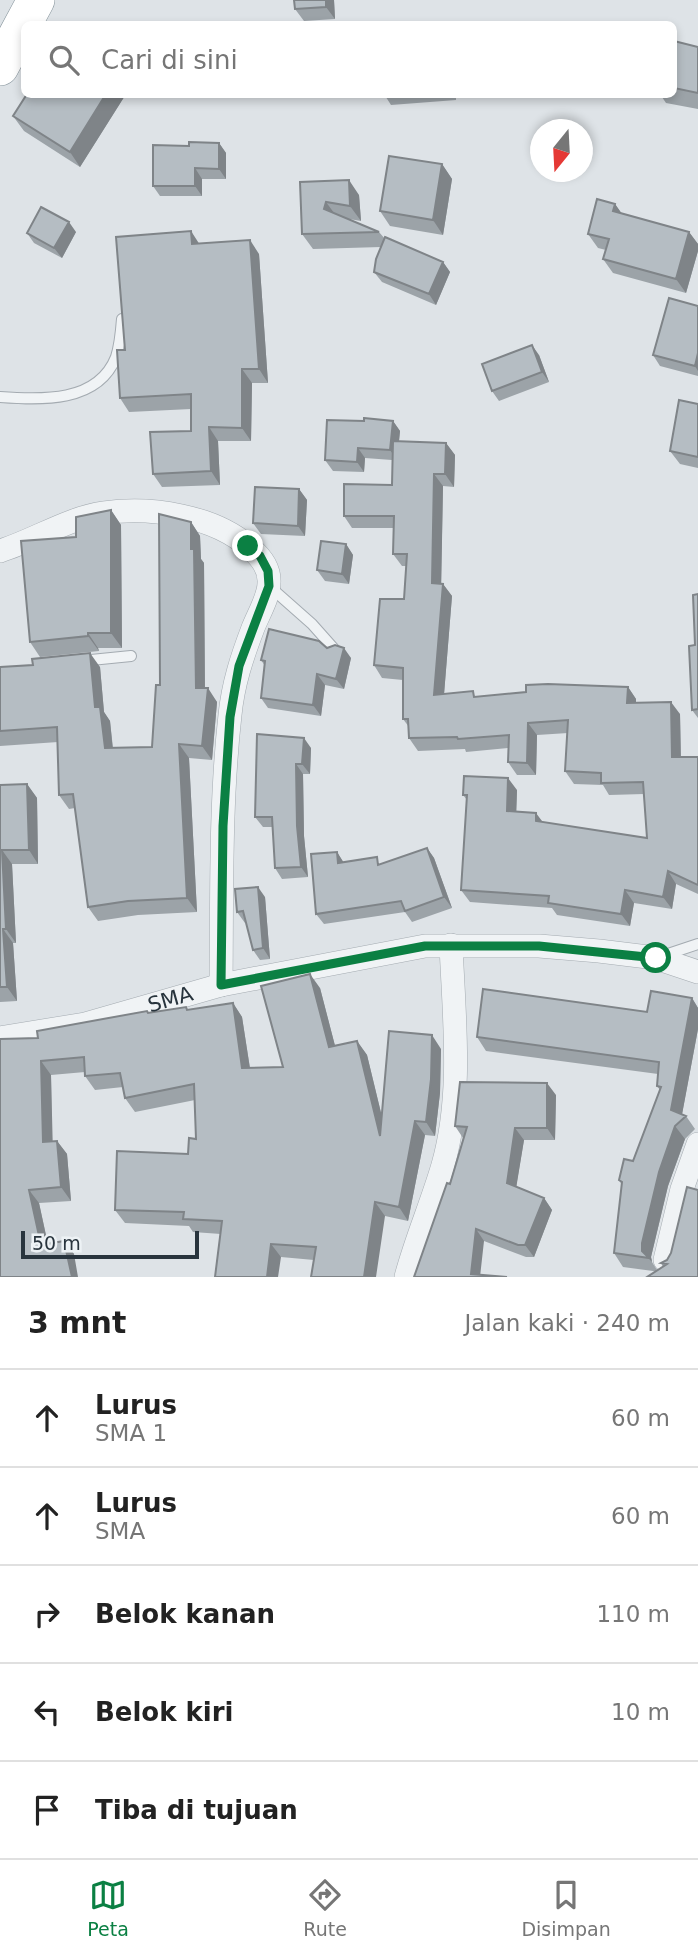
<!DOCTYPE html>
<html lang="id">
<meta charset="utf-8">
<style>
body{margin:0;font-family:"DejaVu Sans",sans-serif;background:#f2f2f2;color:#222}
.compass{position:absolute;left:530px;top:119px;width:63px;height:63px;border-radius:50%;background:#fff;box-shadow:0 4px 10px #0003;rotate:198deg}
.scale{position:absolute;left:21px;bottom:18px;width:178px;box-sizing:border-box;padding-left:7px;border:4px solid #28343d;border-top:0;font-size:19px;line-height:24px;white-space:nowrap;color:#28343d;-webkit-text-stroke:5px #edf2f5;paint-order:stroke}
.stop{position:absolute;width:21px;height:21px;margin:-16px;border:5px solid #0b8043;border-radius:50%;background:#fff}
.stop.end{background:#0b8043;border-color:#fff;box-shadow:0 2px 7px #0008}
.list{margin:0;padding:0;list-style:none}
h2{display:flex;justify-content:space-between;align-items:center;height:91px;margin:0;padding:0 28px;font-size:30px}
h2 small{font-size:23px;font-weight:400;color:#767676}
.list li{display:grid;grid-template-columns:46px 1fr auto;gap:21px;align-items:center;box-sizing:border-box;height:98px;padding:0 28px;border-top:2px solid #e0e0e0}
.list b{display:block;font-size:26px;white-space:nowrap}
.list p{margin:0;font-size:23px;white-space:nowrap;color:#767676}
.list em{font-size:23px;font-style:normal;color:#767676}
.icon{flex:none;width:38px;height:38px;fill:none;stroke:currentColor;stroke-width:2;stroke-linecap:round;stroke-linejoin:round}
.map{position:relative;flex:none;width:698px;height:1277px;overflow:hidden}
.search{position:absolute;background:#fff;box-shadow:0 4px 10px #0003;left:21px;right:21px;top:21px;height:77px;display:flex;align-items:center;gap:18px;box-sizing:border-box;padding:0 24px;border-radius:10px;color:#767676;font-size:26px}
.sheet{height:581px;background:#fff}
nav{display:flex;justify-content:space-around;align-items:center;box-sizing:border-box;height:98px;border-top:2px solid #e0e0e0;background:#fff;font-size:19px;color:#767676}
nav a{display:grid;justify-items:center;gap:4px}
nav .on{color:#0b8043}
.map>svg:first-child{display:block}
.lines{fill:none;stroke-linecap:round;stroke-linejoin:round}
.service-casing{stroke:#a4abb1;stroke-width:12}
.minor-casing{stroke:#a4abb1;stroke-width:24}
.trunk-casing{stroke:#86949c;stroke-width:38}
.service{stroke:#f0f3f5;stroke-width:10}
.minor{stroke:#f0f3f5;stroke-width:23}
.trunk{stroke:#fff;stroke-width:37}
.wall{fill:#9ca3a8}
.shaded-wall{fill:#7f8488}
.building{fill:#b5bdc3;stroke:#7f8488;stroke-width:2}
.route{stroke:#0b8043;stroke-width:9}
.labels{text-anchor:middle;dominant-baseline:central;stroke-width:5;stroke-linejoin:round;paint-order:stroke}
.street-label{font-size:21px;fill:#28343d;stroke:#edf2f5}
</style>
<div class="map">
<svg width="698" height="1277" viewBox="0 0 698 1277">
<rect width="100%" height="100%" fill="#dee3e7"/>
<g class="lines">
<defs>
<path id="service" d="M0 397C41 400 98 403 116 357 120 345 121 332 122 319
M269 586 312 624 336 651
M81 661 131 656
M662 956 698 944"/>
<g id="minor">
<path d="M0 551C35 540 68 518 104 513 151 506 215 516 250 548 261 557 270 568 269 583 269 597 258 615 253 628 242 657 233 684 230 715 220 804 222 895 221 985"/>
<path id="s1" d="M0 1038 85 1024 221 985 425 946H539L599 951 656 958 698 972"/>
<path d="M665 1260 682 1189 698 1144"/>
<path d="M406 1277C416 1239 432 1203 443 1165 463 1094 454 1018 451 945"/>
</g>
<path id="trunk" d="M0 67 36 0"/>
</defs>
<use href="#service" class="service-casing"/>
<use href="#minor" class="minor-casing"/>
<use href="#trunk" class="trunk-casing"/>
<use href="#service" class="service"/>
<use href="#minor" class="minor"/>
<use href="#trunk" class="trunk"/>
</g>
<path class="wall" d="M294 0H334L335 19 304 21 295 9Z
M674 41 698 47V109L666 103 660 94H674Z
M126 94 80 167 24 131 13 116Z
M384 94H456V100L391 105Z
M219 143 226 153V179H202V196H160L153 186 189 146Z
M442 164 452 179 443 235 390 226 380 211Z
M300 182 359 195 361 221 349 219 379 232 385 239 443 262 450 272 436 305 382 282 374 272 381 247 313 249 302 234Z
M615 204 621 213 689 232 698 244V251L686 293 613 273 603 259 606 250 598 248 588 234Z
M76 232 62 258 34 243 27 233Z
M199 244 259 254 268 383H252L251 441H218L220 485 162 487 153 474 191 431V409L129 412 120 398 125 350Z
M698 306V376L660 366 653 355Z
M539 355 549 382 499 401 492 391Z
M698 404V468L680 464 670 451Z
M364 421H393L400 431 399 441 446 443 455 455 454 487 443 486 441 584H443L452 596 444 694 477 697 628 687 636 699V703L680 714 681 757H698V894L676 884 672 909 634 903 630 926 557 915 552 908 470 902 461 890 467 800 463 795 517 790 516 811 543 822 647 838 644 794 609 795 603 785 574 784 565 771 568 733 537 735 536 775H517L508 762V748L466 752 465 749 418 751 409 738V727L403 719V680L382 678 374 665 404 599 406 566H402L393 554V528H352L344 516 392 485V460L365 458 364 472 333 471 325 460Z
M299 489 307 500 305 536 261 534 253 523Z
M111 510 121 525 122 648H98L99 651 40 657 30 642 76 537Z
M191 522 200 536 201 559 204 563 205 688 217 702 212 760 189 758 197 912 138 915 98 921 88 907 75 808 69 809 59 795 58 742 0 746V667H100L104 712 110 721 113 748 152 747 160 685Z
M346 544 353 555 349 584 325 581 317 570Z
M698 594V718L692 710Z
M327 648 351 658 344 689 325 685 321 716 268 708 261 698 265 666 261 660Z
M257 734 311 748 310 774H303L304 836 308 877 282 879 275 868 273 827H263L255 817Z
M27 784 37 798 38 864H12L16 943H13L17 1001 0 1002V785Z
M427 848 434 858 452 908 412 922 405 912 324 924 316 914 337 852 343 862 382 864Z
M265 897 270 959 260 960 253 950 246 922 245 923 237 912Z
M320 988 335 1046 357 1041 367 1055 382 1117 441 1049 440 1093 435 1136 425 1135 408 1221 385 1216 314 1260 281 1257 221 1234 193 1232 189 1226 125 1223 115 1210 188 1154 196 1139 195 1100 135 1112 125 1098 123 1087 95 1090 85 1076V1072L51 1075 52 1141H57L67 1154 71 1201 39 1203 48 1244 64 1241 74 1254 0 1277 38 1038 149 1013 186 1007 188 1010 233 1003 242 1017 250 1068 283 1067Z
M692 998 698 1008V1029L682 1114 686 1116 695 1129 685 1139 668 1186 651 1257 652 1262 657 1270 663 1267 661 1263 667 1260 698 1277 623 1267 614 1253 622 1185 619 1180 633 1161 660 1090 657 1086 658 1074 486 1051 477 1037 647 1012Z
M556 1095 555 1140H524L516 1187 544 1198 552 1210 534 1257H526L484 1241 414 1277 450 1184 463 1138 455 1126Z"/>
<path class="shaded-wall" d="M326 0H334L335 19 326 7Z
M106 94H126L80 167 70 152Z
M219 143 226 153V179L219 169Z
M442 164 452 179 443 235 433 220Z
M195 168 202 179V196L195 186Z
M349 180 359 195 361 221 350 206Z
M326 202 337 217 324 209Z
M615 204 625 218 613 211Z
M69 222 76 232 62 258 54 248Z
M191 231 200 245 192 244Z
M689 232 698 244V251L686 293 676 279Z
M250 240 259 254 268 383 259 369Z
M443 262 450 272 436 305 429 294Z
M532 345 539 355 549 382 542 372Z
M698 353V371L695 366Z
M242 369 252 383 251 441 242 428Z
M393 421 400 431 397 460 390 450Z
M209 427 218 441 220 485 211 471Z
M446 443 455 455 454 487 445 474Z
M358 448 365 458 364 472 357 462Z
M434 474 443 486 441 595 432 583Z
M299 489 307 500 305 536 298 526Z
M111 510 121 525 122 648 111 633Z
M191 522 200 536 201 559 204 563 205 702 196 688Z
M346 544 353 555 349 584 342 574Z
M443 584 452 596 443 707 434 695Z
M88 633 98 648 99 651 88 636Z
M344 648 351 658 344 689 336 679Z
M90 653 100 667 104 712 110 721 114 762 105 748 95 707Z
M317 674 325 685 321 716 313 705Z
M628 687 636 699V715L627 703Z
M208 688 217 702 212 760 202 746Z
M671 702 680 714 681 769 672 757Z
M528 723 537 735 536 775 527 763Z
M304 738 311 748 310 774 302 764Z
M179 744 189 758 197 912 187 898Z
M296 764 303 774 304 836 308 877 301 867 297 826Z
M508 778 517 790 516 823 507 811Z
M27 784 37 798 38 864 29 850Z
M536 813 545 825 536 821Z
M427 848 434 858 452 908 444 897Z
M2 850 12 864 16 943 6 929Z
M337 852 344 863H338Z
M668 871 676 884 672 909 663 897Z
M258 887 265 897 270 959 263 948Z
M625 890 634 903 630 926 621 914Z
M3 929 13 943 17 1001 7 987Z
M310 974 320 988 339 1061 329 1047Z
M692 998 698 1008V1029L681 1120 671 1110Z
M233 1003 242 1017 252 1082 242 1068Z
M432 1035 441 1049 440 1093 435 1136 426 1122Z
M357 1041 367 1055 390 1150 380 1136Z
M41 1061 51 1075 53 1155 43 1142Z
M547 1083 556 1095 555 1140 547 1128Z
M415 1121 425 1135 408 1221 399 1207Z
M675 1126 685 1139 668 1186 651 1257 652 1262 642 1251V1243L659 1172Z
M515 1128 524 1140 515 1195 507 1183Z
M57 1141 67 1154 71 1201 61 1187Z
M29 1190 39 1203 51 1259 41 1245Z
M544 1198 552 1210 534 1257 525 1245Z
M375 1202 385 1216 376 1277H364Z
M476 1229 484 1241 480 1277 471 1274Z
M64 1241 74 1254 78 1277H72Z
M271 1244 281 1257 278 1277H267Z"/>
<path class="building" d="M294 0H326V7L295 9Z
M674 41 698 47V93L674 88Z
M27 94H106L70 152 13 116Z
M189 142 219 143V169L195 168V186H153V145L189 146Z
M389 156 442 164 433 220 380 211Z
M349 180 350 206 326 202 324 209 379 232 302 234 300 182Z
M597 199 615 204 613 211 689 232 676 279 603 259 609 239 588 234Z
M41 207 69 222 54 248 27 233Z
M191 231 192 244 250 240 259 369H242V428L209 427 211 471 153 474 150 432 191 431V394L120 398 117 350H125L116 237Z
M385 237 443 262 429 294 374 272 376 259Z
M669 298 698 306V353L695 366 653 355Z
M532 345 542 372 492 391 482 364Z
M679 400 698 404V457L670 451Z
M364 418 393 421 390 450 358 448 357 462 325 460 327 420 364 421Z
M393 441 446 443 445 474H434L432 583 443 584 434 695 473 691 474 697 526 692V685L548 684 628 687 627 703 671 702 672 757H698V885L668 871 663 897 625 890 621 914 548 903 549 896 461 890 467 795H463L464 776 508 778 507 811 536 813V821L647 838 643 782 601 783V773L565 771 568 720 528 723 527 763 508 762 509 735 458 739 457 737 409 738 408 719H403V668L374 665 380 599H404L407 554H393L394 516H344V484L392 485Z
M255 487 299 489 298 526 253 523Z
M111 510V633H88V636L30 642 21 541 76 537V517Z
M159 514 191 522V549H194L196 688H208L202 746 179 744 187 898 128 901 88 907 73 794 59 795 57 727 0 731V667L33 665 32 659 90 653 95 707H100L105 748 152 747 156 685H160Z
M321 541 346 544 342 574 317 570Z
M698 594V709L692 710 689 646 695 645 693 595Z
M269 629 319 641 327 648 335 645 344 648 336 679 317 674 313 705 261 698 265 661 261 660Z
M257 734 304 738 302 764H296L297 826 301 867 275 868 272 817H255Z
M27 784 29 850H2L6 929H3L7 987H0V785Z
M427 848 444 897 405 911 401 901 316 914 311 854 337 852 338 863 377 857 378 865Z
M258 887 263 948 253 950 243 911 237 912 235 889Z
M310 974 329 1047 357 1041 380 1136 389 1031 432 1035 431 1079 426 1122 415 1121 399 1207 375 1202 364 1277H311L316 1247 271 1244 267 1277H215L222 1221 183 1219 184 1212 115 1210 117 1151 188 1154 189 1138 196 1139 194 1084 125 1098 120 1073 85 1076 84 1057 41 1061 43 1142 57 1141 61 1187 29 1190 41 1245 64 1241 72 1277H0V1039L38 1038 37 1031 147 1011 148 1013 186 1007 187 1010 233 1003 242 1068 283 1067 261 986Z
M483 989 647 1012 651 991 692 998 671 1110 686 1116 675 1126 659 1172 642 1243V1251L649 1258 614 1253 622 1182 619 1180 624 1159 633 1161 661 1087 657 1086 659 1062 477 1037Z
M460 1082 547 1083V1128H515L507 1183 544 1198 525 1245H518L476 1229 471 1274 507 1277H414L447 1183 450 1184 467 1127 455 1126Z
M687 1187 698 1190V1277H647L667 1264 661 1263 667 1260 671 1253Z"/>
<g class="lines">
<path class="route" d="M248 546 260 556 268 571 269 586 239 666 230 717 223 826 221 985 425 946H539L656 958"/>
</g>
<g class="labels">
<g class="street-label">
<text stroke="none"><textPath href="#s1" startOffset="175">SMA</textPath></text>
</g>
</g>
</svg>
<svg class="compass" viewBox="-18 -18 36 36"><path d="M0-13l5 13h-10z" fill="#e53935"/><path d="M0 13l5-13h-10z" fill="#767676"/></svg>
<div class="scale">50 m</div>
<div class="stop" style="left:656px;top:958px"></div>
<div class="stop end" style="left:248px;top:546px"></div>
<div class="search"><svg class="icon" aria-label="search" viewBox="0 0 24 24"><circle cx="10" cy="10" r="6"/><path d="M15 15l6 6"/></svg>Cari di sini</div>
</div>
<section class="sheet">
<h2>3 mnt<small>Jalan kaki · 240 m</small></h2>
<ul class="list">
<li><svg class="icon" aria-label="ahead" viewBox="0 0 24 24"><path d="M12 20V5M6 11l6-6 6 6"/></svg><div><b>Lurus</b><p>SMA 1</p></div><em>60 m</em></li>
<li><svg class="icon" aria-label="ahead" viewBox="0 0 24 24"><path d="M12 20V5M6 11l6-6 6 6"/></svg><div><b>Lurus</b><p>SMA</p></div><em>60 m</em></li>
<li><svg class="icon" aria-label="right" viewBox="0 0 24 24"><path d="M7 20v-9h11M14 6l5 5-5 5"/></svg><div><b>Belok kanan</b></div><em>110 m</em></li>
<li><svg class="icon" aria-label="left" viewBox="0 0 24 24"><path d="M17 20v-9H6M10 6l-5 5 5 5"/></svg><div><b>Belok kiri</b></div><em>10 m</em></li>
<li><svg class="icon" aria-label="arrive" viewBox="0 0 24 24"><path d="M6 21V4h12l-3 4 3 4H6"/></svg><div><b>Tiba di tujuan</b></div></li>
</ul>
</section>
<nav>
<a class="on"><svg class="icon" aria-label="map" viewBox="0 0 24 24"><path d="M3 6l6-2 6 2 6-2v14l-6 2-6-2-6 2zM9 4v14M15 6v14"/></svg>Peta</a>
<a><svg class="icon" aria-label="directions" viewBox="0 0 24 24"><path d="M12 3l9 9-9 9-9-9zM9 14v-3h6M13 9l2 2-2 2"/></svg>Rute</a>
<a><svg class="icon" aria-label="saved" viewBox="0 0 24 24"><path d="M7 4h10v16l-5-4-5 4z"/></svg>Disimpan</a>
</nav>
